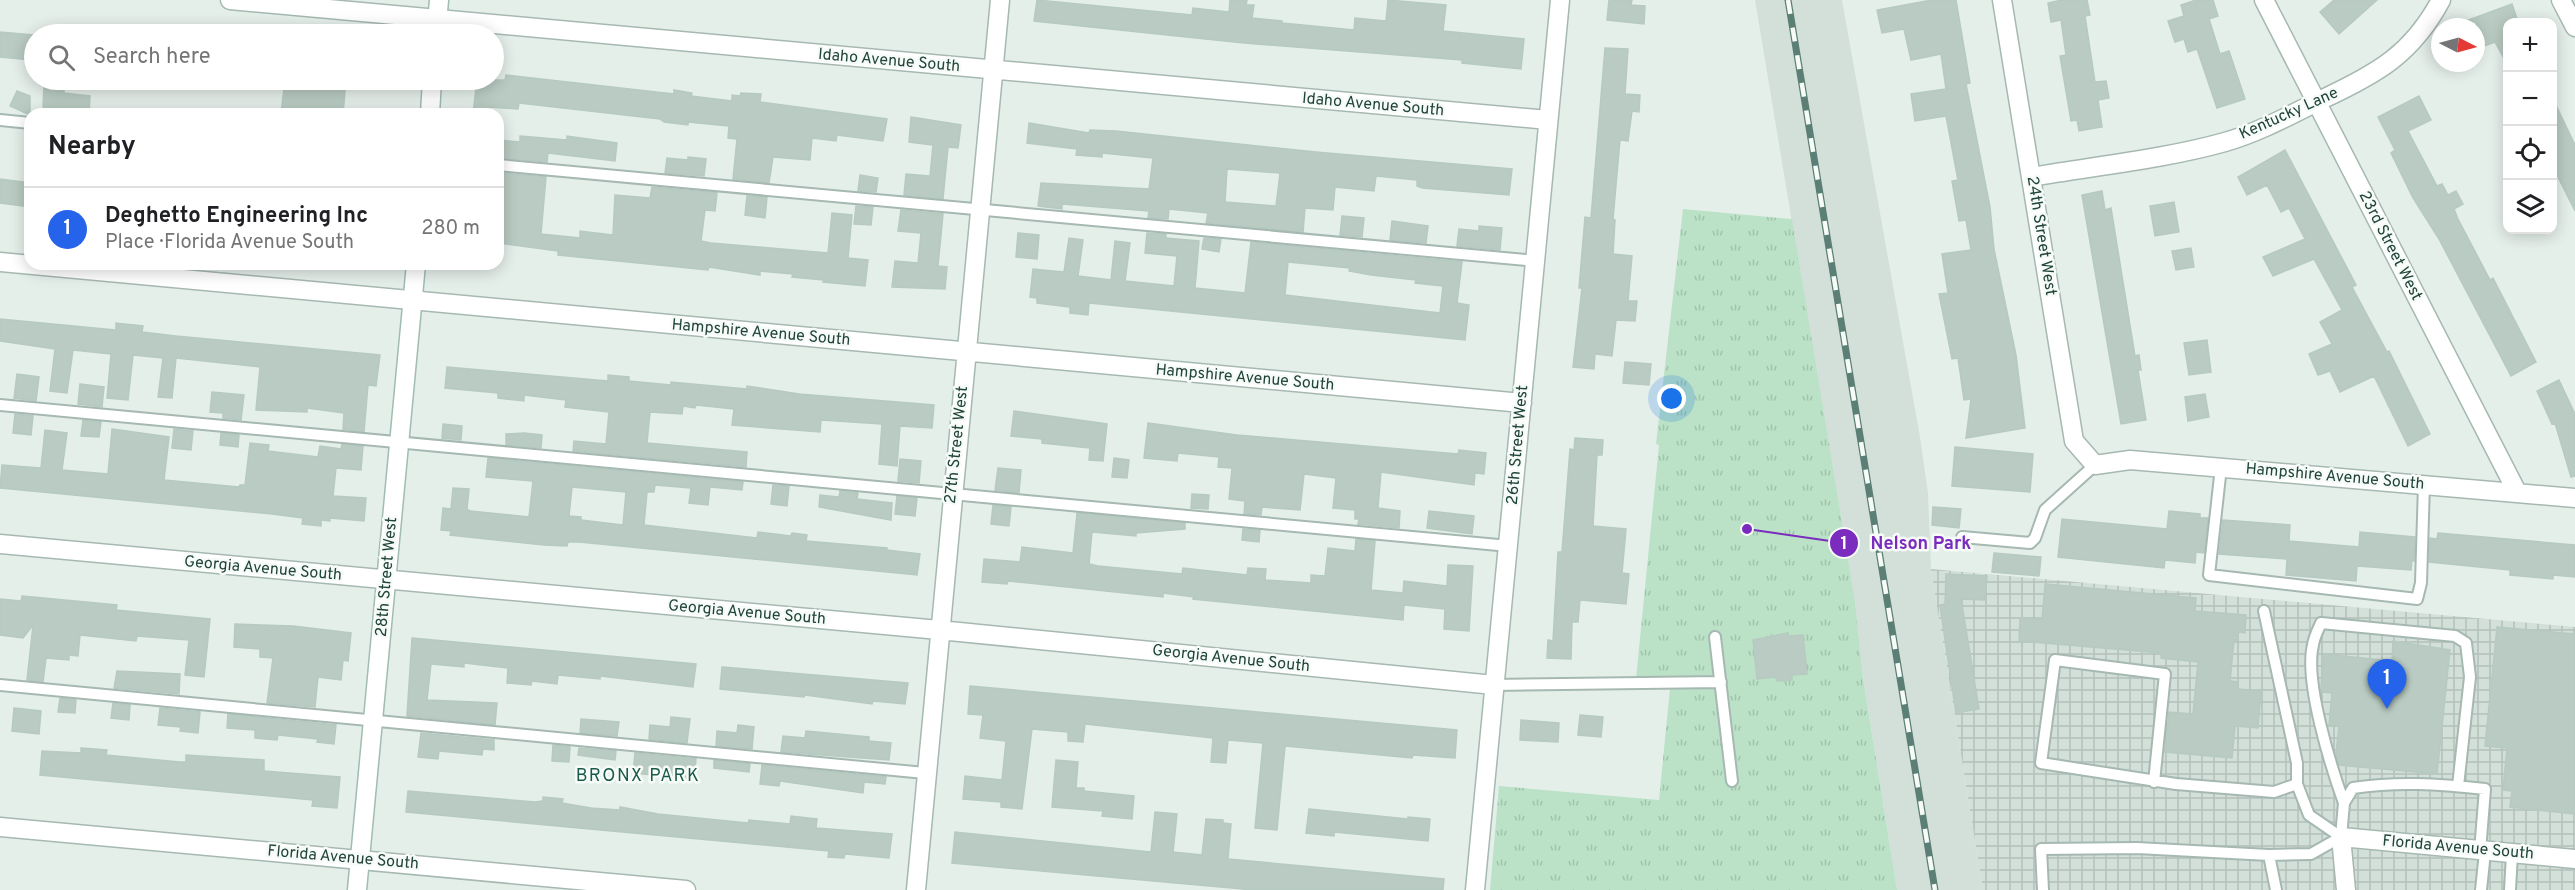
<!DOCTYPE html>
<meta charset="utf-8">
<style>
body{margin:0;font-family:Overpass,sans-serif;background:#f6f6f6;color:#202124}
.controls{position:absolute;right:18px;top:18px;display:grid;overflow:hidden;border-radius:12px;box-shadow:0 3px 15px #0003}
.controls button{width:54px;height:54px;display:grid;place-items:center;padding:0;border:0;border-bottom:2px solid #e0e0e0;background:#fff;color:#202124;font:30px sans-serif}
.compass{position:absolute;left:2431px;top:18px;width:54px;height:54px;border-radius:50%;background:#fff;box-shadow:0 3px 15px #0003;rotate:96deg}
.you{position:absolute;left:1672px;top:399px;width:21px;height:21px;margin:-15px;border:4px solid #fff;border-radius:50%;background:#1a73e8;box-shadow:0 0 0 9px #1a73e833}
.badge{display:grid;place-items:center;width:39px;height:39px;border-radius:50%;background:#2563eb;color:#fff;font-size:20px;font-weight:700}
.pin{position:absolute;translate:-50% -50px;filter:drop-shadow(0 2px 3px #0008)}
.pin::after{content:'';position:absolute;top:32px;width:21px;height:18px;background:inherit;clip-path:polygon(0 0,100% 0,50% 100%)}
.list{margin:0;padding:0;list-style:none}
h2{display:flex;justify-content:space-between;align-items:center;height:78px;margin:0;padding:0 24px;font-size:26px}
h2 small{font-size:20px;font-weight:400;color:#757577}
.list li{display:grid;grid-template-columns:39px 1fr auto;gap:18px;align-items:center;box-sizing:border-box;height:84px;padding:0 24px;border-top:2px solid #e0e0e0}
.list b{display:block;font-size:22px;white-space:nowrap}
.list p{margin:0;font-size:20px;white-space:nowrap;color:#757577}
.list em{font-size:20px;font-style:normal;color:#757577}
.icon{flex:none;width:33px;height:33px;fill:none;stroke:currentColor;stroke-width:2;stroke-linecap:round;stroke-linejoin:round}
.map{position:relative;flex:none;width:2575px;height:890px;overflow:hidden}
.search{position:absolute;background:#fff;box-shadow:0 3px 15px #0003;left:24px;top:24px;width:480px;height:66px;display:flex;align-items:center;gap:15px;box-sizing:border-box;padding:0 21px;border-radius:33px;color:#757577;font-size:22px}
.panel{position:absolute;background:#fff;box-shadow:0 3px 15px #0003;left:24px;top:108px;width:480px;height:162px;border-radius:18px}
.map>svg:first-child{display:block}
.built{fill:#d2e0d9}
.industrial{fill:url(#industrial-grid)}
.park{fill:url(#park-tufts)}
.building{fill:#b9cbc3;stroke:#b6cac1;stroke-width:1.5;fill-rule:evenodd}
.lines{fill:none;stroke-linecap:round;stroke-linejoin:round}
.lane-casing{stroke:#a6b8b2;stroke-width:14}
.street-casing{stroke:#a6b8b2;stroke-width:21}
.secondary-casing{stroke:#a1bcb3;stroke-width:21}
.lane{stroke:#fff;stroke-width:10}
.street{stroke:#fff;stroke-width:18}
.secondary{stroke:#fff;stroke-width:18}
.rail-casing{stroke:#5c7f75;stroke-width:7}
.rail{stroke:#f6fbf8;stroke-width:4.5;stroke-dasharray:14;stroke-linecap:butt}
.labels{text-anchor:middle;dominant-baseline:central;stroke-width:5;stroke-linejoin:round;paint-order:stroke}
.street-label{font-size:16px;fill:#21443a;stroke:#f6fbf8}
.neighbourhood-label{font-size:18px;letter-spacing:1.5px;fill:#1a5949;stroke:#f6fbf8}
.leader{fill:none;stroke:#7b2cbf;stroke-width:2}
.callout-dot{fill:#7b2cbf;stroke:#f6fbf8;stroke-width:2}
.mark-label{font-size:18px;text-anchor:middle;font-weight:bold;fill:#fff}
.callout-label{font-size:18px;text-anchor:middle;font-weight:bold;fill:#7b2cbf;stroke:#f6fbf8;stroke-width:5;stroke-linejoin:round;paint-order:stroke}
</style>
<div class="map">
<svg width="2575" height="890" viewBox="0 0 2575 890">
<defs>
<pattern id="industrial-grid" width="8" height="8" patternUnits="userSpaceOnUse" patternTransform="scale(1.5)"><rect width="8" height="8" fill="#d2e0d9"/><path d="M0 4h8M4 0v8" fill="none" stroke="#b4c1bb"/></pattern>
<pattern id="park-tufts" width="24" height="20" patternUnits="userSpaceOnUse" patternTransform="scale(1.5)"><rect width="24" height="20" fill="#bbe2c6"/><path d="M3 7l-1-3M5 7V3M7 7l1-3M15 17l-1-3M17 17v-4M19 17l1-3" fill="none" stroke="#a0c3ab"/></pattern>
</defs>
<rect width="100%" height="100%" fill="#e5efea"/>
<path class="built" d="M1755 0H1842L1920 437 1928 493 1931 569 1983 890H1897L1863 678 1855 601Z"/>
<path class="industrial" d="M1931 569 2575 627V890H1983Z"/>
<path class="park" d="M1683 209 1792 219 1855 601 1863 678 1897 890H1490L1499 786 1659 800 1671 678 1636 679 1659 445 1656 444Z"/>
<path class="building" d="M1037 0 1192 15 1193 8 1229 12 1230 0H1247L1246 5H1254L1252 18 1282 21V23L1354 30 1355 18 1386 21 1388 0 1446 5 1443 31 1524 39 1521 69 1462 63V60L1244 43 1034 21Z
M1609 0H1632L1631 5 1645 6 1644 24 1607 20Z
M1932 0H1956L1970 83 1966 84 1990 207 1994 249 2016 355 2025 428 1966 438 1971 399 1964 400 1958 358 1952 359 1939 294 1948 293 1942 254 1971 250 1966 220 1959 221 1952 181 1958 180 1946 116 1915 121 1911 94 1946 89 1941 54 1911 60 1904 29 1882 33 1877 10Z
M2062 0H2087L2090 15 2085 16 2095 82 2106 81 2109 98 2098 100 2102 127 2079 131 2077 120 2071 121 2060 56 2066 55 2061 20 2051 22 2048 3Z
M2196 0H2213L2218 16 2209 19 2220 54 2229 51 2245 99 2217 108 2197 49 2188 52 2184 39 2175 42 2168 21 2184 16 2181 5Z
M2334 0H2377L2339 34 2320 12Z
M2512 4 2518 22H2508V66L2495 42 2476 49V22L2466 21Z
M0 32 33 35 31 60 0 57Z
M1605 48 1628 49 1625 94 1640 95 1639 112 1632 111 1628 141 1620 140 1613 219 1615 220 1613 254 1632 256 1628 301H1637L1635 321 1616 320 1612 356 1595 354 1594 369 1573 367 1582 288H1579L1585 217 1591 218Z
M506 75 674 94V90L692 93 691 96 732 101V95L740 96 741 93 761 94 760 102 887 119 883 141 837 135 836 141 812 138 810 160 773 157 769 183 733 179 737 139 728 138 729 126 688 122V125L664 122 660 119 519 103 518 109 490 107 489 114H473L477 80H505Z
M285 80H346L343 114H281Z
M44 86 64 88V93L90 96 89 114H69V109L43 107Z
M17 91 30 96V115L10 106Z
M2419 96 2431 120 2408 131 2437 186 2442 184 2448 195 2456 191 2463 204 2454 209 2458 219 2490 280 2493 278 2536 362 2511 376 2439 239 2413 198 2391 153 2395 150 2378 117Z
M2553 99 2575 145V211L2553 167Z
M911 117 961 125 958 148 948 147 943 199 904 195 906 174 930 176 933 145 909 142Z
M1029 123 1089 133 1090 130 1116 131 1316 152 1512 169 1509 195 1422 188 1417 186V180L1376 176 1374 191 1335 187 1333 210 1305 208 1303 232 1206 223 1208 213 1169 209 1168 219 1148 218 1149 211 1062 204V209L1038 206 1041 183 1149 189 1153 158 1102 153V157L1076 155 1077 149 1027 143ZM1227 169 1280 173 1276 206 1225 202Z
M520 136 567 140V136L617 143 615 161 548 153 547 162 498 158V140L520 142Z
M2285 150 2356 285 2352 287 2387 352 2389 351 2430 434 2408 446 2374 376 2340 392 2330 371 2318 375 2309 354 2332 344 2320 322 2342 310 2314 259 2273 276 2263 257 2305 239 2289 208 2281 212 2267 185 2247 195 2238 177Z
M688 157 706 159 704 176 665 173 667 158 688 160Z
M498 173 546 177 541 234 580 238V231L613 235 615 195 650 198 652 187 717 193 715 211 705 210 701 241 711 243 828 253 832 213 852 215 848 258 868 260 865 286 823 282 824 280 792 277 793 274 760 271V275L709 267 708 270 558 255V251L498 243Z
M860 175 878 178 876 192 858 191Z
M0 179 30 183V207L0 203Z
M2102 191 2105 210 2111 208 2135 356 2139 355 2141 370H2138L2146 420 2121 424 2082 195Z
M747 196 767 197 765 218 745 215Z
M2174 202 2179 232 2155 236 2150 206Z
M856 206 873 207 871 225 854 224Z
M901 210 943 214 938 266 947 267 945 289 892 287 895 261 918 263 921 233 898 231Z
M1342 216 1364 218 1362 237 1340 235Z
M1392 221 1428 226 1426 243 1390 240Z
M1479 226 1502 228 1500 250 1457 246 1459 229 1479 231Z
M1018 233 1039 235 1037 259 1016 257Z
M1147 233 1166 234V238L1199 241 1195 288 1245 293 1251 242 1462 262 1457 303 1469 305 1465 340 1089 303 1088 315 1070 313V307L1037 303V298L1030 297 1033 269 1064 272 1069 238 1083 240 1078 276 1111 280 1115 241 1130 243 1125 281 1174 286 1177 256 1145 253ZM1288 262 1350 268 1349 271 1371 275 1416 280 1415 283 1443 286 1440 313 1285 295Z
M1204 238 1221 239 1219 252 1202 249Z
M2191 248 2194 267 2176 270 2172 251Z
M0 319 116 330V323L143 326 142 332 176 336 380 355 376 386 368 385 364 432 343 429 344 413 307 408V412L256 410 260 367 176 358 172 398 158 397 163 358 133 355 128 400 107 398 111 354 73 350 67 393 50 391 55 349 0 341Z
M2207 340 2211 372 2189 375 2184 343Z
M1625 362 1651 364 1649 385 1623 383Z
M447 367 608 381V375L629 377V381L671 385V382L747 389V386L799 394 934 405 932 428 900 426 897 466 879 464 882 424 821 420 820 432 732 425 734 409 696 405 695 408 683 406 682 414 650 412 647 443 747 452 746 467 573 451 574 441 606 444 609 412 565 407 566 400 524 395V401L498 398V393L445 388Z
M17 374 39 377 36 401 14 398Z
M2559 380 2575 414V476L2571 477 2555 423 2552 424 2537 391Z
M80 384 104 387 102 407 78 404Z
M212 392 244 395 241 420 223 418V413L210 412Z
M2205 394 2209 417 2188 421 2185 397Z
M1014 411 1107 424 1103 461 1089 460 1090 448 1042 443V439L1011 436Z
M15 414 33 416 31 435 13 433Z
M83 420 101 422 99 437 81 436Z
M1148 423 1237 435 1458 454 1459 450 1486 453 1484 474 1475 473 1474 485 1381 472 1378 508 1400 511 1399 528 1358 524 1359 519H1355V510L1333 508 1336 478 1304 474 1300 510 1262 507 1261 515 1244 514 1245 501 1229 499 1232 468 1218 467 1219 457 1178 453 1177 461 1144 458Z
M443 424 462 426 461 440 442 438Z
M112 429 169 437 164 480 239 487 240 485H245L250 443 269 445 268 451 318 457 320 446 341 449 342 444 363 446 361 470 336 468 333 496 366 498 364 521 330 518V521L321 520V526L302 524 303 518 272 514 0 488 2 465 41 468 45 430 67 433 62 470 108 474Z
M174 429 193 431 191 450 172 448Z
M221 433 239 435 238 447 220 445Z
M524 433 542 435 541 448 506 445V434Z
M1575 438 1603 440 1602 455H1597L1593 526 1626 529 1622 573 1629 574 1626 604 1580 600 1578 622H1572L1571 659 1547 658 1548 640 1553 641 1558 552H1562L1570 449 1574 450Z
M1955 447 2033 454 2030 492 1952 486Z
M488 458 743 482 742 490 710 487 708 505 689 503 691 488 655 485 654 492H647L644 525 757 538 758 532 791 536 792 533 807 535 806 541 887 548V550L920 554 917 575 579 542H568L567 546 544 545 450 535 451 531 441 530 443 508 451 509 453 488 469 489 467 509 470 511 529 517 533 481 486 477ZM572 487 626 492 623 525 581 520V517L569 516Z
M1114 458 1129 460 1127 478 1112 477Z
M900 459 921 461 919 483 898 481Z
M998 468 1021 470 1019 493 995 490Z
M773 485 789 486 787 506 771 504Z
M840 491 858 493 857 499 892 503 891 520 819 507 820 495 839 497Z
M1192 494 1209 495 1208 509 1191 508Z
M897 496 917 498 915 516 895 514Z
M993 505 1011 507 1009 526 991 524Z
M1933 507 1961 509 1959 528 1932 525Z
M1429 511 1474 516 1472 534 1427 528Z
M2169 511 2200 514V518H2208L2204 553 2196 552 2195 563 2165 560 2164 568 2058 557 2062 519 2167 529Z
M1077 513 1185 523V529L1136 533V536L1092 532 1089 564 1098 566 1182 574 1183 568 1247 575 1248 568 1266 569 1265 580 1311 583V575L1325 576 1328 548 1355 551 1356 539 1375 541 1371 590 1403 593 1404 581 1447 586 1448 565 1473 566 1469 631 1444 629 1445 609 1404 605 1403 620 1193 599 1194 597 1163 593V597L1008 581 1007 584 982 582 984 559 1020 562 1022 547 1073 553Z
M2223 520 2290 525 2289 541 2359 547 2360 532 2415 537 2414 561 2412 560 2411 570 2357 566 2356 581 2286 575 2287 559 2219 554Z
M1243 529 1260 530 1259 542 1242 540Z
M2438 533 2575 545V577L2553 575V579L2510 575V570L2429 562 2430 538 2437 539Z
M1994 553 2041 557 2039 576 1992 572Z
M1946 574 1987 576 1985 600 1961 599 1979 709 1956 713 1940 605 1945 604Z
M2045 584 2196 598 2195 611 2246 615 2245 633 2238 632V641L2234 640 2230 681 2238 682V689L2261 691 2258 728 2235 726 2232 758 2165 752 2169 712 2193 714 2198 662 2161 658V653L2019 641 2020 618 2042 620Z
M22 596 117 605 116 610 210 619 204 677 185 675 189 640 137 636 136 641 80 635 78 656 69 655V660L46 658 43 682 27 680 33 625 23 638 0 635V599L21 601Z
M235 624 293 626 351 633 348 661 343 660 341 680 318 677 315 707 267 703 273 658 260 657V649L234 647Z
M2497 627 2575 634V814L2510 807 2512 791 2503 790 2507 748 2485 746Z
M1788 633V636L1803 635 1807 674 1792 675V680L1777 681 1776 677 1757 679 1753 640Z
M412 638 696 664 693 687 600 676V679L558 675 557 684 532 681 531 685 507 683 508 668 464 663V667L431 664 427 700 497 703 495 725 407 716Z
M2393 641 2450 650 2437 774 2339 765 2336 754 2339 726 2329 725 2332 693 2322 692 2321 687 2324 654 2392 661Z
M722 667 908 683 905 704 873 701 872 704 805 695 804 697 720 689Z
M117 671 180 674 179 694 114 688Z
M970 686 1457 730 1455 758 1413 755 1412 758 1285 746 1277 830 1255 828 1263 743 1228 740 1226 763 1211 762 1213 738 1085 724 1083 742 1068 741V732L1032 729 1022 809 1001 807V802L963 799 965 776 1002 780 1006 741 980 738 983 715 968 714Z
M60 698 76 700 75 713 58 712Z
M113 703 130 705 129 720 111 718Z
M14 708 41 711 39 734 12 731Z
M160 708 200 712 198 733 180 731 181 727 158 725Z
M228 714 336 725 334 744 317 742 318 739 278 735 277 740 255 738V730L227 728Z
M1580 715 1603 717 1601 737 1578 735Z
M671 717 690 719 687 743 649 739 650 725 670 727Z
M581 719 619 722 617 736 580 733Z
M1521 720 1559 723 1558 742 1520 740Z
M738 725 754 727 752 749 716 746 717 731 737 733Z
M806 731 869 737V741L891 743 889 760 781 752 783 736 805 738Z
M421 733 494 740V750L483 749 482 755 439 751 438 759 418 757Z
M553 745 570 747 569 762 552 761Z
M81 748 107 750 106 755 180 762H186V755L264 760V771L340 777 337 808 312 806 313 800 40 775 42 751 81 753Z
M579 748 616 751 615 760 578 755Z
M635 753 696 759 694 779 633 773Z
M714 760 750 764 749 772 714 768Z
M1056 760 1078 762 1076 788H1084V791L1134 796 1132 819 1102 816 1103 811 1052 807Z
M762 765 886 777 885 784 864 782 863 793 780 781 779 786 760 784Z
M408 791 535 802 543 801V797L563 799 562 803 591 808 620 810V807L658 814 748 823 749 820 790 824 791 816 817 819 816 828 892 834 889 858 845 854 844 858 828 857 829 851 406 812Z
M1309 809 1408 819V817L1430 819 1428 841 1334 832V836L1306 833Z
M1155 812 1177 814 1173 852 1202 855 1206 819 1223 820V823L1231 824 1228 859 1444 879 1443 890H1254L952 863 955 832 1151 852Z"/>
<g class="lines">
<defs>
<path id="lane" d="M0 120 30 123
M498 165 1536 261
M0 405 1509 546
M2221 467 2209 575 2417 599 2421 583 2424 484
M1962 537 2030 543 2035 538 2045 510 2095 465
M2264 611 2297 763V784L2309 815 2341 837
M1715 637 1732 781
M0 685 925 773
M1494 685 1721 682
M2154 782 2165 674 2055 660 2041 763 2176 784 2274 792 2297 784
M2344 803C2331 767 2304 681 2313 645 2314 637 2318 630 2321 623L2455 636 2466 643 2470 677 2458 786
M2341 837 2344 803 2353 788C2399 781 2438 784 2485 789L2480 851
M2269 855 2311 854 2341 837
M2043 890 2041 849 2137 848 2269 855 2276 890
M2481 890 2485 852
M2510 890 2512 854"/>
<path id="street" d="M230 0 1548 120
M2002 0 2074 441 2095 465 2130 460 2575 498
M2264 0 2517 492
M2561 0 2575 27
M2031 177C2094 166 2165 159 2225 142 2260 132 2292 114 2325 98 2378 73 2412 54 2441 0
M0 262 1522 403
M0 544 939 630 1494 685
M0 827 686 890
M916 890 1000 0
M1475 890 1560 0
M2346 890 2341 837 2575 859"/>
<path id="secondary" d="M436 34 439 0
M430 114 432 80
M357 890 416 264"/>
</defs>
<use href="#lane" class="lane-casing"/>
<use href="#street" class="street-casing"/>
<use href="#secondary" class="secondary-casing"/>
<use href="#lane" class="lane"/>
<use href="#street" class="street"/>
<use href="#secondary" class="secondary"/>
<defs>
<path id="rail" d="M1788 0 1935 890"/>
</defs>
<use href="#rail" class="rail-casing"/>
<use href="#rail" class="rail"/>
</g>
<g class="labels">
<g class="street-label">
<text transform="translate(889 61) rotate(5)">Idaho Avenue South</text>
<text transform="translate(1373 105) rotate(5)">Idaho Avenue South</text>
<text transform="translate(2289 114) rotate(-24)">Kentucky Lane</text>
<text transform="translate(2041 236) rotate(81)">24th Street West</text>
<text transform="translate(2390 246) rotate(63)">23rd Street West</text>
<text transform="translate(761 333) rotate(5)">Hampshire Avenue South</text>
<text transform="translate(1245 378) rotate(5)">Hampshire Avenue South</text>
<text transform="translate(957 445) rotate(-84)">27th Street West</text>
<text transform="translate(1518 445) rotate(-85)">26th Street West</text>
<text transform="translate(2335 477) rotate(5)">Hampshire Avenue South</text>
<text transform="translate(263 569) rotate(5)">Georgia Avenue South</text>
<text transform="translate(387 577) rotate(-85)">28th Street West</text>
<text transform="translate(747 613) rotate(5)">Georgia Avenue South</text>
<text transform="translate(1231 659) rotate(6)">Georgia Avenue South</text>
<text transform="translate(2458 848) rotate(5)">Florida Avenue South</text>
<text transform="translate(343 858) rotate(5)">Florida Avenue South</text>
</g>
<g class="neighbourhood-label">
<text x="638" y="776">BRONX PARK</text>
</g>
</g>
<path class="leader" d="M1747 529L1844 543"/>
<g class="callout-dot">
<circle cx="1747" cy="529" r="6"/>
<circle cx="1844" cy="543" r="15"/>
</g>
<g class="mark-label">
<text x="1844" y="549">1</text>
</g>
<g class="callout-label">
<text x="1921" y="549">Nelson Park</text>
</g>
</svg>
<div class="controls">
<button>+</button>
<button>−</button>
<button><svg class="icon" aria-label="locate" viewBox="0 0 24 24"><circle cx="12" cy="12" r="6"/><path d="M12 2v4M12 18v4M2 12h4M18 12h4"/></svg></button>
<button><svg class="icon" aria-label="layers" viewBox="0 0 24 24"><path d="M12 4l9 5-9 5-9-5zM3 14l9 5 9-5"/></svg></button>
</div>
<svg class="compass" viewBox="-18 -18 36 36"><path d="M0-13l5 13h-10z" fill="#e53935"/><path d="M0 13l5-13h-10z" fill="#757577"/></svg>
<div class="you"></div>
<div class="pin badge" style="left:2387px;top:709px">1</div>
<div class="search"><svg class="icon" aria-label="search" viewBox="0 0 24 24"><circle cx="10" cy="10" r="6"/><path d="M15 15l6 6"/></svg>Search here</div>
<section class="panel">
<h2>Nearby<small></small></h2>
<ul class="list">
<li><span class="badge">1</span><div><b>Deghetto Engineering Inc</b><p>Place · Florida Avenue South</p></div><em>280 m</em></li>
</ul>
</section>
</div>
